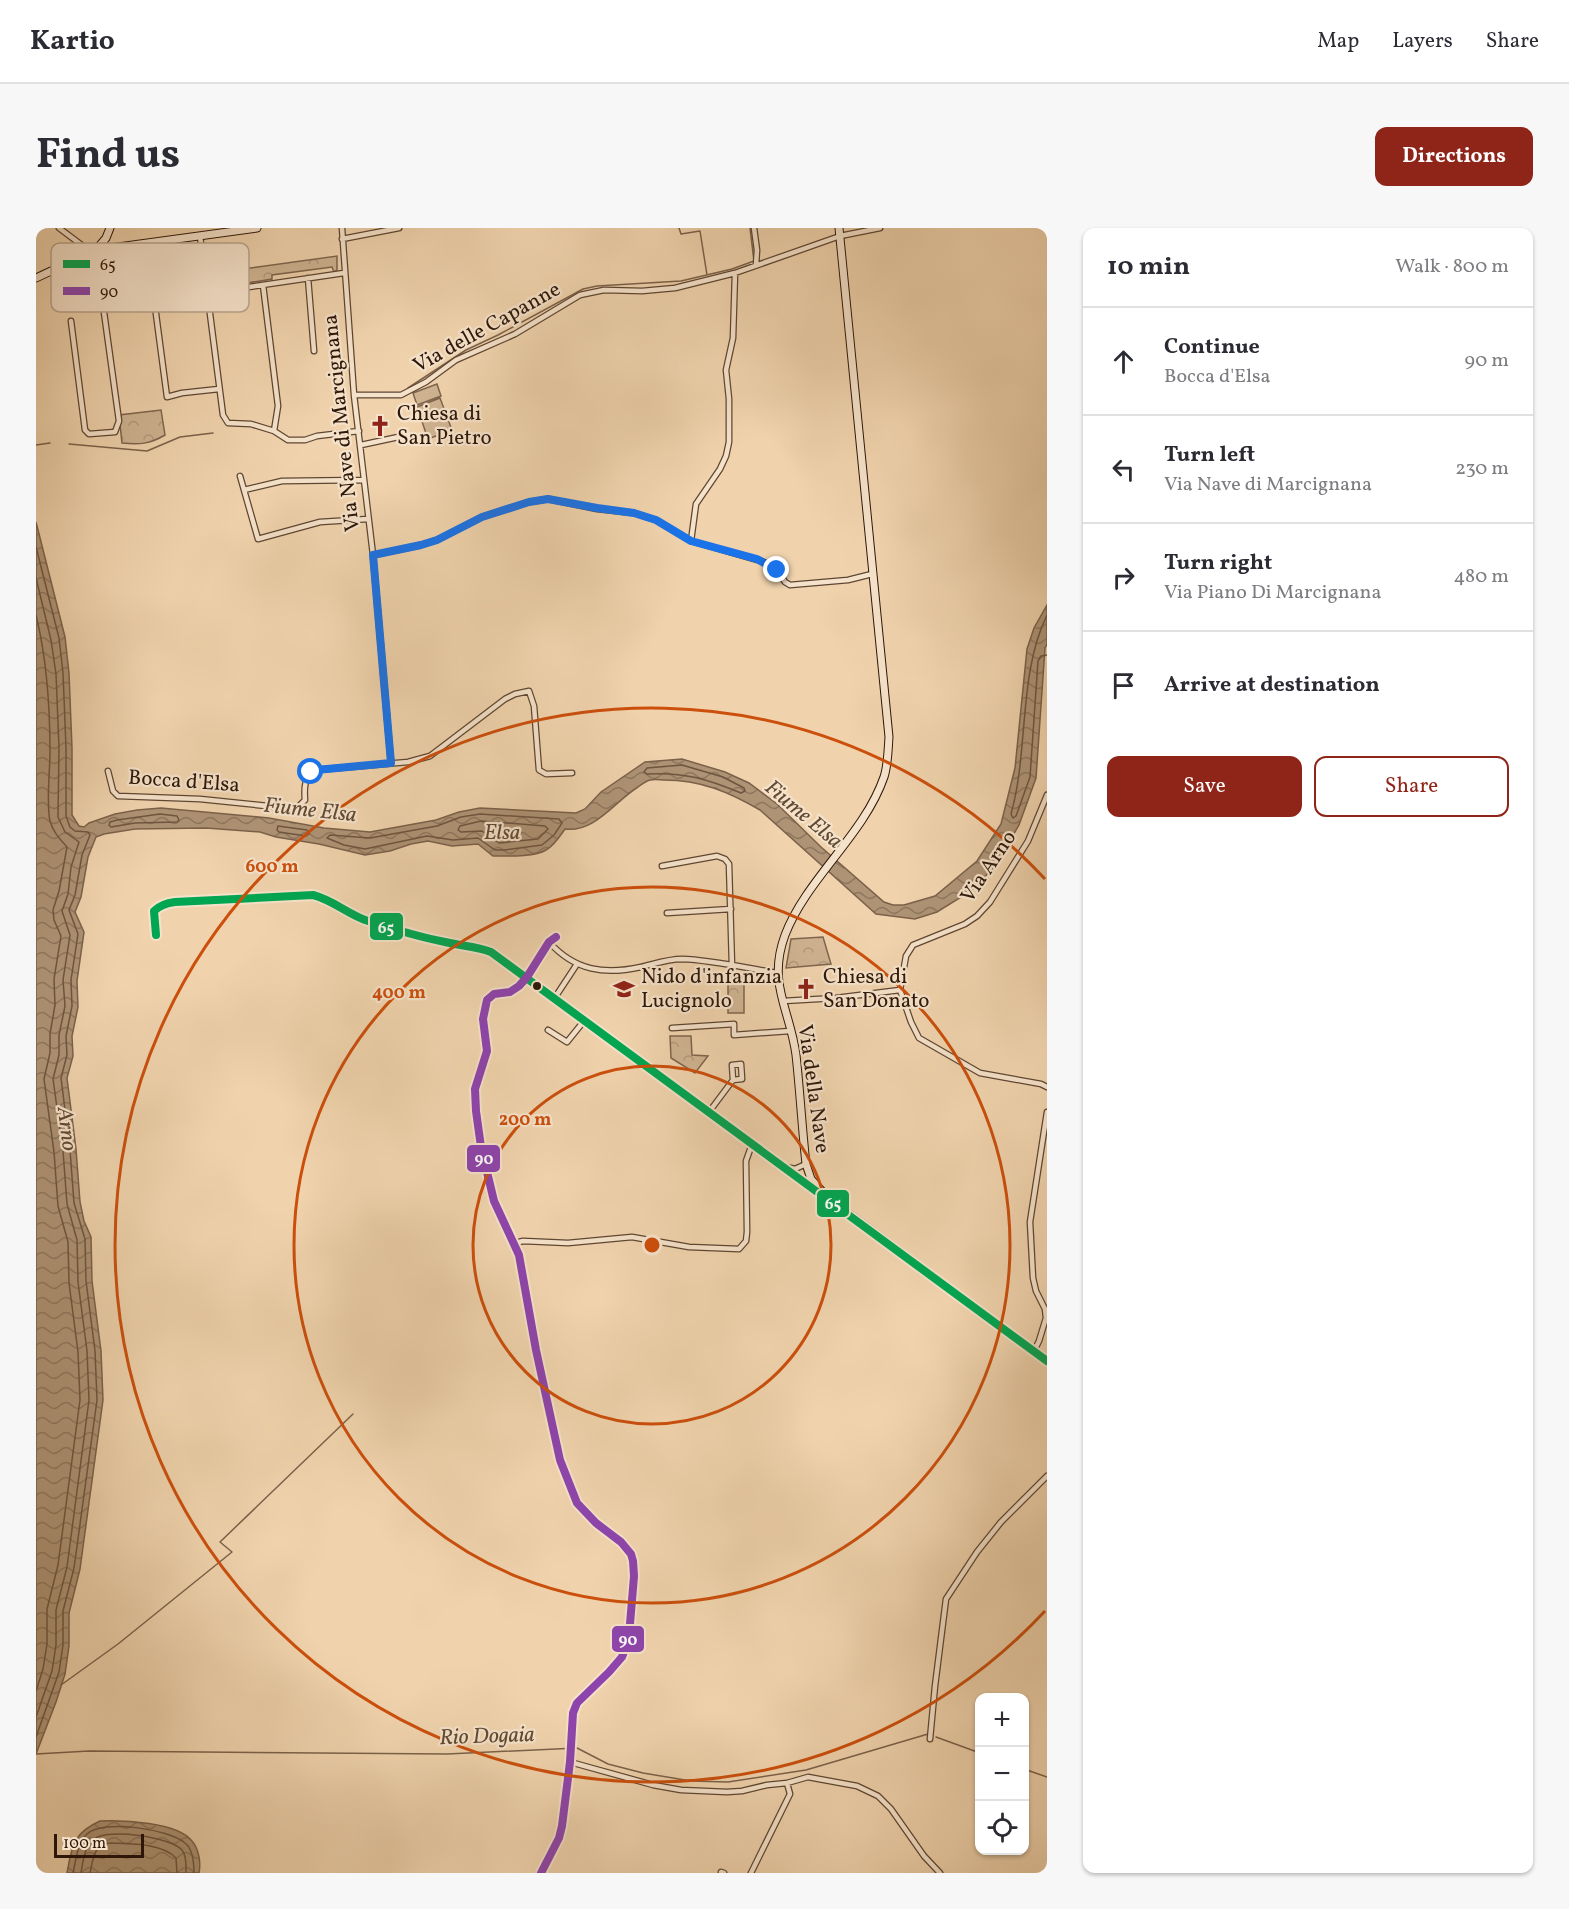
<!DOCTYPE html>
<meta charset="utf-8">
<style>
body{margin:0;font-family:Vollkorn,serif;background:#f7f7f7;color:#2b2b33}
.controls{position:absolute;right:18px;bottom:18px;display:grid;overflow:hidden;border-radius:12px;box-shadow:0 2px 4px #0004}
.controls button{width:54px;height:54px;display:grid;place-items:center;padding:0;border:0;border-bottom:2px solid #e1e1e2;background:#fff;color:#2b2b33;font:30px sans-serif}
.scale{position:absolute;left:18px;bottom:15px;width:90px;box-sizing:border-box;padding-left:6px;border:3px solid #2e1709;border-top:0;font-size:16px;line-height:21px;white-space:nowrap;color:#2e1709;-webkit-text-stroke:4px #f5e2ca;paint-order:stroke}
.stop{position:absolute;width:18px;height:18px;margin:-14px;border:4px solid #1a73e8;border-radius:50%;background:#fff}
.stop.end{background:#1a73e8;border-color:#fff;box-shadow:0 2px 6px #0008}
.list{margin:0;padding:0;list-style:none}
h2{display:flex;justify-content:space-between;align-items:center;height:78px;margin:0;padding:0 24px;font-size:26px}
h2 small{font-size:20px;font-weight:400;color:#7c7c81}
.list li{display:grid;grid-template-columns:39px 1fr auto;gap:18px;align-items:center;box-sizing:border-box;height:108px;padding:0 24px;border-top:2px solid #e1e1e2}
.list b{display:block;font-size:22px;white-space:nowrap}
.list p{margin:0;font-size:20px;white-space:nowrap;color:#7c7c81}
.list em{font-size:20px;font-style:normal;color:#7c7c81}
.actions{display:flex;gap:12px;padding:18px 24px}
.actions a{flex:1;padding:14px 0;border:2px solid #8f2418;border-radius:12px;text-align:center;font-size:21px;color:#8f2418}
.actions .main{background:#8f2418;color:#fff}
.icon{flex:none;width:33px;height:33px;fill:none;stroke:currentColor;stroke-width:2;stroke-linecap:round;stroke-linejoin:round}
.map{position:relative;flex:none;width:1011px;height:1645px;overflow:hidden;border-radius:12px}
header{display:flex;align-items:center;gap:36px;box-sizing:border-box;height:84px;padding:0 30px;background:#fff;border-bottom:2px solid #e1e1e2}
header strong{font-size:28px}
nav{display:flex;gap:33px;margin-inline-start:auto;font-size:21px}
.intro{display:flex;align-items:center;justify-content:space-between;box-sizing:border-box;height:144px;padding:0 36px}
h1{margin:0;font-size:42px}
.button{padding:15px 27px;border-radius:12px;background:#8f2418;color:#fff;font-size:21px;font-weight:700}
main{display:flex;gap:36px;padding:0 36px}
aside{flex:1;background:#fff;border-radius:12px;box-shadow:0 2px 4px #0004}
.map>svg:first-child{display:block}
.grass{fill:#cfb391;stroke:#7e654d;stroke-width:1.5}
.park{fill:url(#park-crowns);stroke:#7e654d;stroke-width:1.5}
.water{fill:url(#water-waves);stroke:#7b614a;stroke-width:1.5}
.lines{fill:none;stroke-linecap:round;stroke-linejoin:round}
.shore{stroke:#6e553f;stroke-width:1.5}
.stream{stroke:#7b614a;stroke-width:1.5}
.street-casing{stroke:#5e4632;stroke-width:7}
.secondary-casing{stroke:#2e1709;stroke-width:9}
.street{stroke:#f5e2ca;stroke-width:4.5}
.secondary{stroke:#f5e2ca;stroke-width:7}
.bus-1-casing{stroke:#f5e2ca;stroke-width:12}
.bus-2-casing{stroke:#f5e2ca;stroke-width:12}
.bus-1{stroke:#00a651;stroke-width:8}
.bus-2{stroke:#8e44ad;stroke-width:8}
.route{stroke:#1a73e8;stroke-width:8}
.ring{fill:none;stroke:#cc4f0c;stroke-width:3}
.bus-dot{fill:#2e1709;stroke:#f5e2ca;stroke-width:2}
.labels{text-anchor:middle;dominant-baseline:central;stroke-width:4.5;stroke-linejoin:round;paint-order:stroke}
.street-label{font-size:21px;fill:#2e1709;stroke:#f5e2ca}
.poi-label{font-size:21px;fill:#2e1709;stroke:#f5e2ca;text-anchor:start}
.water-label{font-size:22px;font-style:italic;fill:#614934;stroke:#f5e2ca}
.key{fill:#f5e2ca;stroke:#b9a590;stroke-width:1.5}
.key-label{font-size:16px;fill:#2e1709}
.centre{fill:#cc4f0c;stroke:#f5e2ca;stroke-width:3}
.ring-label{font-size:18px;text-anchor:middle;font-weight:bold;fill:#cc4f0c;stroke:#f5e2ca;stroke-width:4.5;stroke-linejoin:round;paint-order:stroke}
.line-badge{stroke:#f5e2ca;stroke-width:2}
.badge-label{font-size:16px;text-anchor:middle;font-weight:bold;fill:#fff}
</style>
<header>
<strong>Kartio</strong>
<nav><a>Map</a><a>Layers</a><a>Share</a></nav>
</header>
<div class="intro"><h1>Find us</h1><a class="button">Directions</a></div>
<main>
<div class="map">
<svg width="1011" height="1645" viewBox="0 0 1011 1645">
<defs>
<pattern id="park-crowns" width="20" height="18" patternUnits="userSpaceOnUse" patternTransform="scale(1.5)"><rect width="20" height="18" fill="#cfb391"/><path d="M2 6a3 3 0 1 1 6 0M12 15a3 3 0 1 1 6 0" fill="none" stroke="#b2997c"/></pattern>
<pattern id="water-waves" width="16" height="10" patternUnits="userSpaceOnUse" patternTransform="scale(1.5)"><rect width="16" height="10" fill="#ae9375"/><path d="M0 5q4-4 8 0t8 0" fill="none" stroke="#8e775e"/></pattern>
</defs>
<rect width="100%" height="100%" fill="#f0d3ad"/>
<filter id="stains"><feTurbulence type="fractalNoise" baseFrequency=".00333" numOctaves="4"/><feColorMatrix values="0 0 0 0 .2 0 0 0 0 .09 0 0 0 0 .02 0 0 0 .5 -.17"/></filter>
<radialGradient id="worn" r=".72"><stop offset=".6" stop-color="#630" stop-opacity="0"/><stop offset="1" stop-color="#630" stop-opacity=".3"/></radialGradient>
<path class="grass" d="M401 156 405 168 381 177 377 165Z
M404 170 416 202 392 211 381 179Z"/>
<path class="park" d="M301 28V42L298 44 296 39 236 47V51L181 60 177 59 175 53 192 52 193 43Z
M125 182 129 207C114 216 103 217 86 215L83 187Z
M787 709 795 736 750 740 755 711Z
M692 747 708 749V785H692Z
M634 808H655L656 827 672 828 659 845 635 830Z"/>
<path class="water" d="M0 294 29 409 33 445 36 520V587L43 598 48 599 53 595 79 586 101 582 125 580 233 590 288 600 334 604 400 592 423 584 444 580 540 585 549 581 565 564 609 534 646 531 689 544 713 555 741 576 785 619 848 674 857 677H868L899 668 941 633 965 596 979 540 991 421 998 400 1011 377V416L1009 420 1000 550 983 597 959 638 935 663 901 684 879 691 840 686 724 582C693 564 665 552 628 552 624 552 619 551 614 552 610 553 606 556 602 559 579 573 559 605 529 601 524 608 518 618 510 622 499 629 471 628 457 628L442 616 416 618 392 613 375 616 354 623 329 627 283 616 240 609 224 604 170 600 99 601 68 606 60 609 52 629 45 669 39 684 48 704 41 753 42 779 36 808 37 828 31 850 40 921 44 974 48 993 55 1009 56 1053 65 1123 67 1172 44 1341 33 1385V1418L29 1446 20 1474 0 1526Z
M64 1593C87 1592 141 1594 156 1613 163 1621 165 1635 163 1645H31C36 1618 37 1605 64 1593Z"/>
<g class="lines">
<path class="shore" d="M0 319 23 410 27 445 30 520V588L34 599 39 603 52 604 54 607 46 627 39 667 33 682 42 706 35 752 36 778 30 808 31 827 25 850 34 922 38 975 49 1011 50 1053 59 1123 61 1172 38 1340 27 1383V1417L23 1444 0 1509
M0 350 15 412 20 446 23 520 22 589 29 604 43 614 35 639 32 666 26 683 34 707 27 752 29 778 23 807V827L17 851 27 923 31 976 41 1012 42 1054 51 1123 53 1172 31 1339 20 1382V1417L16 1443 0 1489
M0 387C11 432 14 478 14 524 14 543 10 576 14 593 17 604 24 611 31 619L23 663 17 682 18 692 25 708 18 751 19 777 14 806V825L8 851 18 924 22 978 32 1014 33 1055 42 1124 44 1172 22 1337 11 1381V1416L7 1441 0 1463
M1011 387C982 446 993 522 975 586L977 590 980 588 994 549 1002 433 1005 428 1011 427
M646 537 687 549 708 560 709 563 705 565C671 551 649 544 611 546L608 544 611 540Z
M124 586 141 588 143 592 141 594 99 595 75 599 73 597 74 594 81 592Z
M444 586 523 591 526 595 518 607 506 617 468 622H459L442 610 417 612 391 608 329 621 308 617 291 610 294 607 334 610 401 598 425 589Z
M445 593 509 598 512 601 502 611 463 615 446 603 425 604 422 602 424 598Z
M242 598 271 602 273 606 270 608 243 604 241 602Z
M37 1645C40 1633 41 1615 51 1606 68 1591 132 1601 149 1615 157 1621 158 1635 158 1645
M45 1645C47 1634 48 1619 58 1611 71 1600 135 1609 146 1622 151 1628 150 1638 150 1645
M54 1645C57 1631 58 1615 75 1615 94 1616 126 1615 140 1630L141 1645"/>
<path class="stream" d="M643 0 645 6 664 3 671 47
M372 160 430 122 462 107 547 61 561 58 645 53 696 41 718 33 714 0
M33 216 111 223 144 209 177 205
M0 217 14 215
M25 1457 82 1416 196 1324 184 1314 317 1186
M900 1509 944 1525
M0 1526 53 1523 411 1526 541 1520 572 1536 607 1545 655 1553 692 1554 770 1542 892 1506
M988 1541 1011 1549"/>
<defs>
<path id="street" d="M23 0 55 24
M306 0 318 167 337 327 355 535
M718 0 721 22 720 37
M164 8 187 187 192 195 215 196 238 203
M306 11 363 0
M272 50 278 123
M227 57 242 178 238 203 252 212H269L281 208 323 203
M118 71 131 169 146 165 183 161
M35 93 49 202 53 206 79 204 83 193 67 77 172 65 308 45
M318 167H365L390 154 420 132 479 106 544 67 568 62 606 63 639 60 699 45 804 8 844 0
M325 217 367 208
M204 248 222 311 284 294 332 291
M208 262 246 253 328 252
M655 313 660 276 684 241 690 228 693 214V171L690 142 697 110 699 45
M337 327 385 317 401 312 446 289 493 274 512 271 561 281 598 285 620 292 655 313 728 334 741 342 749 354 754 357 812 352 836 346
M72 543 77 563 82 568 164 571 260 581 269 572C268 560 268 548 280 542L372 534 394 528 469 471 479 466 493 463 498 478 503 542 510 546 536 545
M626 638 681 628 689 631 693 636 696 738
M631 685 695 681
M120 707 118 683C124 677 131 675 139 674L277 667C297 672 313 687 332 693 357 701 383 709 409 714 425 718 440 718 455 724L787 967
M513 714C539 743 569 747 605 739 618 736 632 731 646 731 677 732 710 740 741 745
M864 762 870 728 877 717 929 696 941 688 954 674 992 613 1011 567
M518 771 541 736
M747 773 800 770 864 762 875 794 883 810 944 845 1005 856 1011 859
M636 800 698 796V807L754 803
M512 802 531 814 548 793
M673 884 697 852 696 837 705 836 706 851 697 852
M750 939 759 941 770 936
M479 1015 487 1013 532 1015 596 1009 653 1019 703 1021 710 1013 711 1004 710 933 716 916
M998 1123 1003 1113 1010 1090 1009 1081 1000 1063 997 1050 994 994 1011 884
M894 1511 899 1458 910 1371 941 1324 965 1294 1011 1248
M534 1534 617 1557 645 1562 691 1564 706 1563 731 1557 751 1555 772 1549 821 1558 842 1568 855 1581 888 1628 904 1645
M685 1644 688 1645
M505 1645 523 1610 526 1598 534 1534 537 1485 541 1475 573 1444 586 1429 592 1413 594 1396 598 1348 597 1333 595 1326 585 1314 560 1295 541 1275 524 1232 500 1122 483 1027 458 973 445 919 440 883 439 861 451 823 447 791 451 772 458 766 474 764 483 758 491 749 513 714 520 709
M715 1645 754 1566 751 1555"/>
<path id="secondary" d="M803 0 853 509C852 522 852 537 848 549 828 607 771 650 749 707 731 756 754 781 760 827 764 863 766 900 770 936L775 951 792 970 1011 1133
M60 22 221 0
M0 50 60 22 70 10 74 0"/>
</defs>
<use href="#street" class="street-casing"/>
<use href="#secondary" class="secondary-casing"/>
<use href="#street" class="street"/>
<use href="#secondary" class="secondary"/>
<defs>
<path id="bus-1" d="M120 707 118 683C124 677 131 675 139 674L277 667C297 672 313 687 332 693 357 701 383 709 409 714 425 718 440 718 455 724L1011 1133"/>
<path id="bus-2" d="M505 1645 523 1610 526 1598 534 1534 537 1485 541 1475 573 1444 586 1429 592 1413 594 1396 598 1348 597 1333 595 1326 585 1314 560 1295 541 1275 524 1232 500 1122 483 1027 458 973 445 919 440 883 439 861 451 823 447 791 451 772 458 766 474 764 483 758 491 749 513 714 520 709"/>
</defs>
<use href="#bus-1" class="bus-1-casing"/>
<use href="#bus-2" class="bus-2-casing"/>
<use href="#bus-1" class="bus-1"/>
<use href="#bus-2" class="bus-2"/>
</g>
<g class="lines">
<path class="route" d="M275 544 280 542 355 535 337 327 385 317 401 312 446 289 493 274 512 271 561 280 598 285 620 292 655 313 721 331 741 342"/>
</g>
<g class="ring">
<circle cx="616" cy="1017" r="179"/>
<circle cx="616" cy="1017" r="358"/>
<path d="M1009 1383A537 537 0 1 1 1009 651"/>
</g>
<defs>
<symbol id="church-bare" viewBox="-9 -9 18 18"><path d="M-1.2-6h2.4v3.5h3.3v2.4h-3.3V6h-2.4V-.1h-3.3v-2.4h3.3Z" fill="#8f2418" stroke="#f5e2ca" stroke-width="2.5" paint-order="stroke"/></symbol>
<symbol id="school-bare" viewBox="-9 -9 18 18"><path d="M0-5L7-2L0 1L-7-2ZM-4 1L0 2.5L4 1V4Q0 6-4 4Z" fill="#8f2418" stroke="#f5e2ca" stroke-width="2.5" paint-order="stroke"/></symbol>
</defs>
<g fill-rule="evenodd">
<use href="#church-bare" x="329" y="183" width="30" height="30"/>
<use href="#school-bare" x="573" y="746" width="30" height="30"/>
<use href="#church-bare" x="755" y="746" width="30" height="30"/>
</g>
<circle class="bus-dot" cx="501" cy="758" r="5"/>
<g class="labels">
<g class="street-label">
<text transform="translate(451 100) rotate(-29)">Via delle Capanne</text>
<text transform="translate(306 195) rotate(-96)">Via Nave di Marcignana</text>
<text transform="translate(148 554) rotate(4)">Bocca d'Elsa</text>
<text transform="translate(953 639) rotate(-56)">Via Arno</text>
<text transform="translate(777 861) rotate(82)">Via della Nave</text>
</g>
<g class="poi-label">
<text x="361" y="186">Chiesa di<tspan x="361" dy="24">San Pietro</tspan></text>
<text x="605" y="749">Nido d'infanzia<tspan x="605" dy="24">Lucignolo</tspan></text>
<text x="787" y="749">Chiesa di<tspan x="787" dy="24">San Donato</tspan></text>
</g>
<g class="water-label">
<text transform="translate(274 583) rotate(6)">Fiume Elsa</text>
<text transform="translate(767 587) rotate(40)">Fiume Elsa</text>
<text x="466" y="605">Elsa</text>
<text transform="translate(30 901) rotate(83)">Arno</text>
<text transform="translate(451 1509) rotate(-2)">Rio Dogaia</text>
</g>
</g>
<rect x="15" y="15" width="198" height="69" rx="9" class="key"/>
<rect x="27" y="32" width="27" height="8" fill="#00a651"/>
<rect x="27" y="59" width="27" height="8" fill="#8e44ad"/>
<g class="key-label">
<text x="64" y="42">65</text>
<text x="64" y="69">90</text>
</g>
<circle cx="616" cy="1017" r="9" class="centre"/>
<g class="ring-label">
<text x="236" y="644">600 m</text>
<text x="363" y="770">400 m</text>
<text x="489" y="897">200 m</text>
</g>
<g class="line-badge">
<rect x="333" y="684" width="35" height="29" rx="6" fill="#00a651"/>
<rect x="430" y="916" width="35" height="29" rx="6" fill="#8e44ad"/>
<rect x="780" y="961" width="34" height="29" rx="6" fill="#00a651"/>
<rect x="575" y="1397" width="34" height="28" rx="6" fill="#8e44ad"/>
</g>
<g class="badge-label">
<text x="350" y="705">65</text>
<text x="448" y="936">90</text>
<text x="797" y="981">65</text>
<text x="592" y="1417">90</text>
</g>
<rect width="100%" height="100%" filter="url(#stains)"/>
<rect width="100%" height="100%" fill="url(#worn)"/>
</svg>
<div class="controls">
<button>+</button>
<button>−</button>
<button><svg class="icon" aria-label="locate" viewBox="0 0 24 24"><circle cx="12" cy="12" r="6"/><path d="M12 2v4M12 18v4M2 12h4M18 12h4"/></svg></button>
</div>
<div class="scale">100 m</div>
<div class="stop" style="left:275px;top:544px"></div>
<div class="stop end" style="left:741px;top:342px"></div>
</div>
<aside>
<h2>10 min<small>Walk · 800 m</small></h2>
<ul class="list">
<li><svg class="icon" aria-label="ahead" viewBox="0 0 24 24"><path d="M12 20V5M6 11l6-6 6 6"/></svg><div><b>Continue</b><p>Bocca d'Elsa</p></div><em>90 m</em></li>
<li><svg class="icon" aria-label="left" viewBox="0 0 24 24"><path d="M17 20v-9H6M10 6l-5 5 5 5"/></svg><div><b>Turn left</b><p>Via Nave di Marcignana</p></div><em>230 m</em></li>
<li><svg class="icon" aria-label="right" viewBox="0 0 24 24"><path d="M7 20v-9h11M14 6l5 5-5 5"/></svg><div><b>Turn right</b><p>Via Piano Di Marcignana</p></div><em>480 m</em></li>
<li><svg class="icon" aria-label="arrive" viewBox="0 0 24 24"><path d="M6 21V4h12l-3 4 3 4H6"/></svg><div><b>Arrive at destination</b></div></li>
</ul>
<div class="actions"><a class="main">Save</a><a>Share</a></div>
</aside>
</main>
